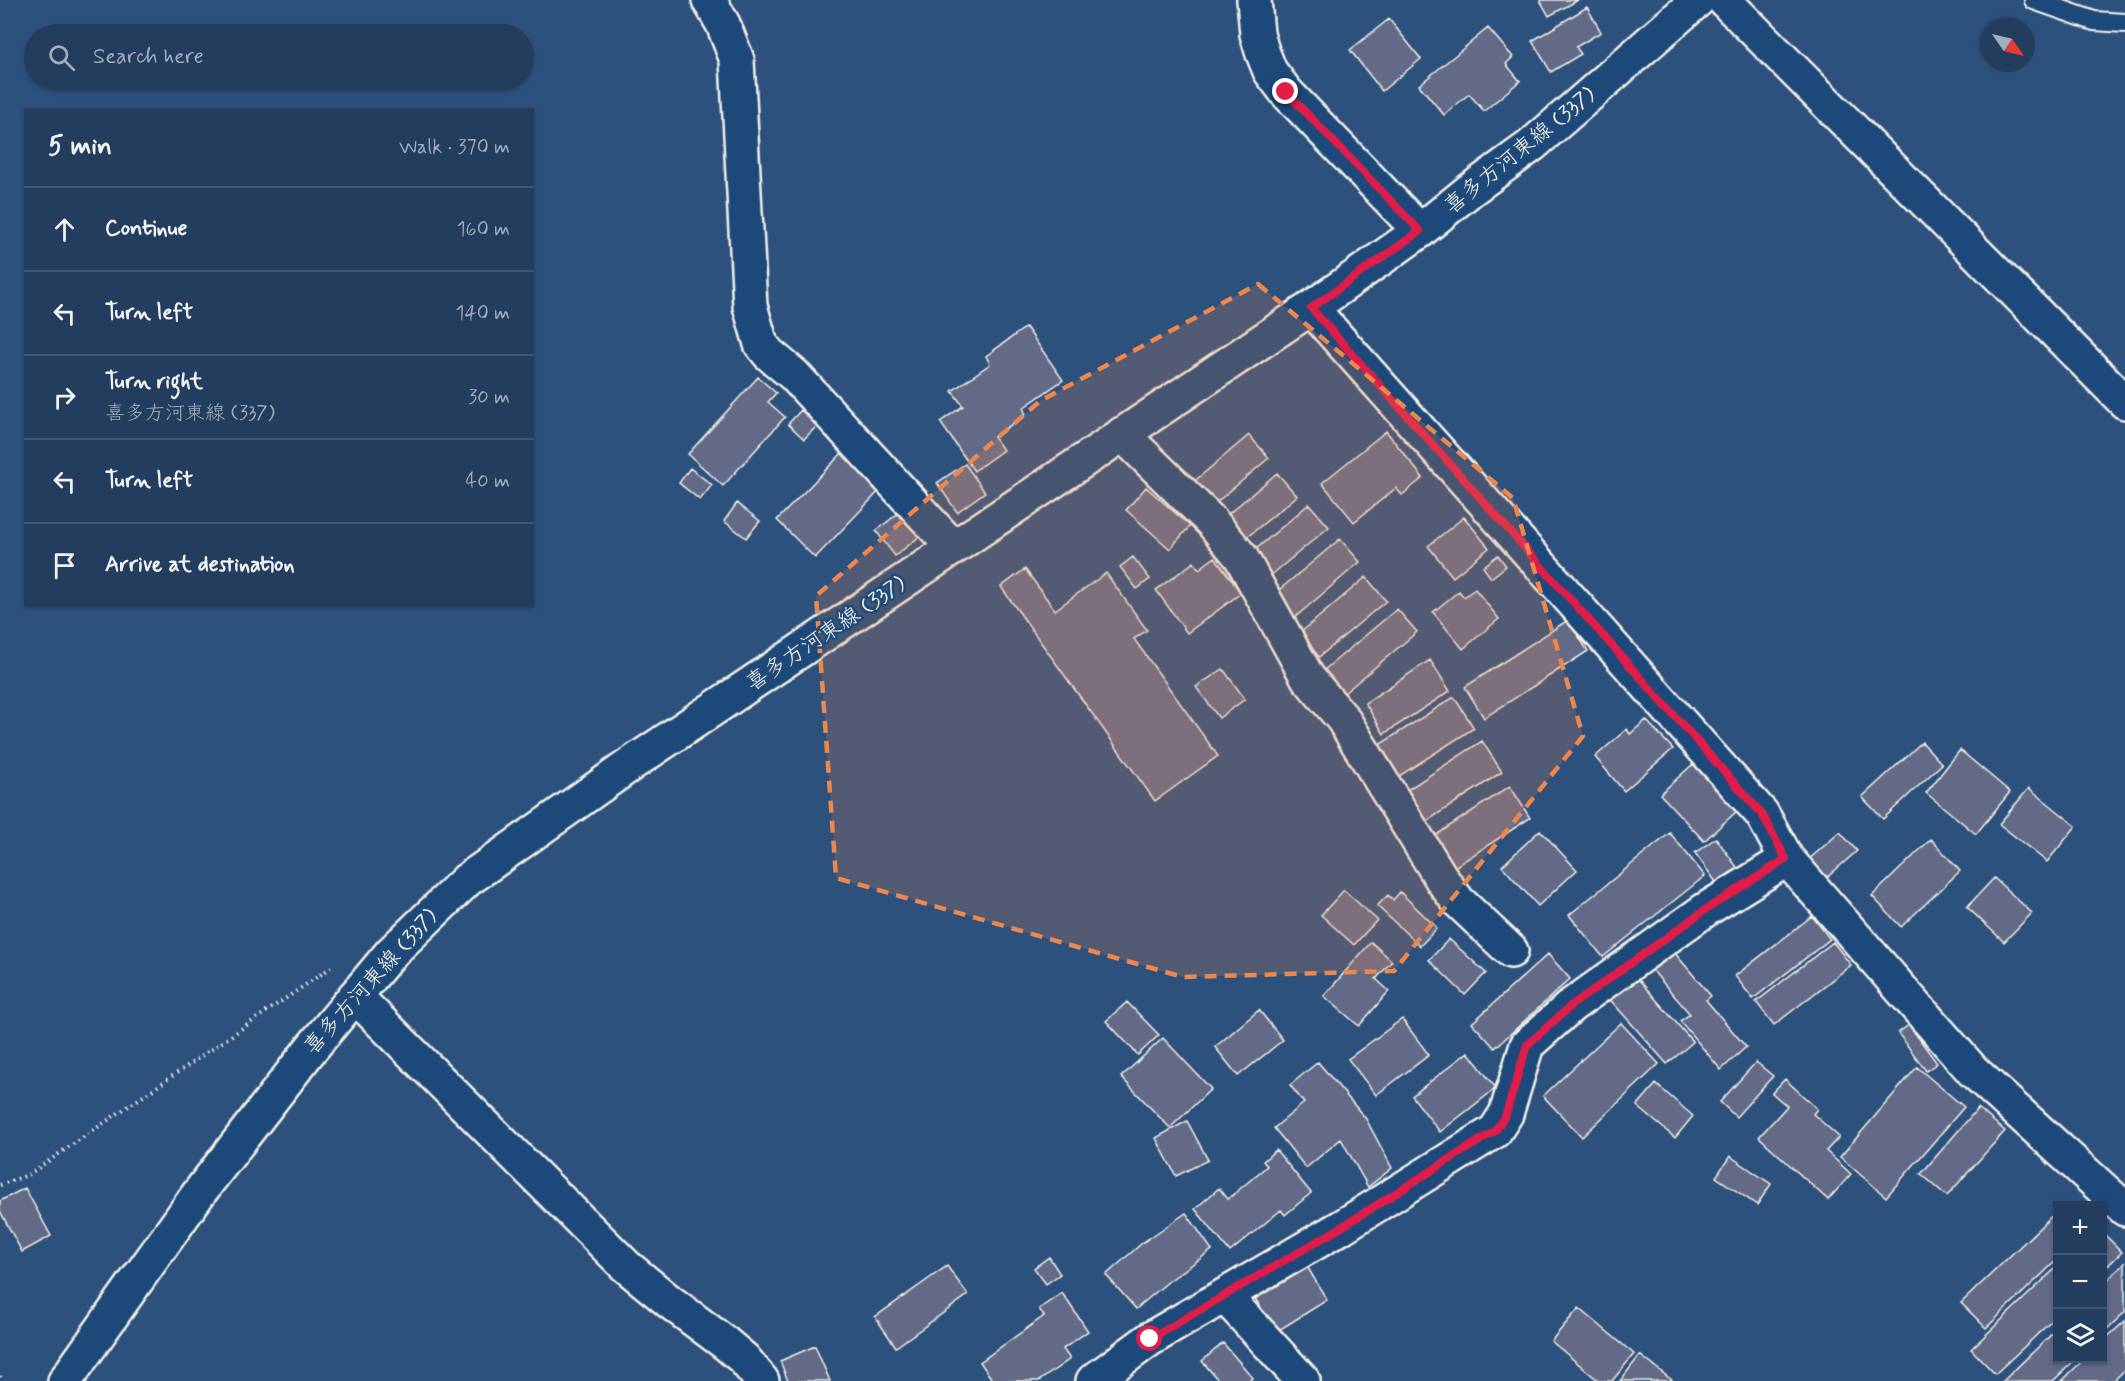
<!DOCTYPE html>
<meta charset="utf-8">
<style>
body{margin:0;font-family:Mynerve,"Klee One",sans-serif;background:#2e4867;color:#f1f3f6}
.controls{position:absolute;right:18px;bottom:18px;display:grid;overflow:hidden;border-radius:0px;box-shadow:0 2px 4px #0004}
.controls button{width:54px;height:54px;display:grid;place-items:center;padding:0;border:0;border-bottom:2px solid #3f5673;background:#223d5e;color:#f1f3f6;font:30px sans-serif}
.compass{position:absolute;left:1981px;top:18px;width:54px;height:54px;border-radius:50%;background:#223d5e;box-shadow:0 2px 4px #0004;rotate:124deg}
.stop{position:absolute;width:18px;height:18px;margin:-14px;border:4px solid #e11d48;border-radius:50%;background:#fff}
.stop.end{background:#e11d48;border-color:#fff;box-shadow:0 2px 6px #0008}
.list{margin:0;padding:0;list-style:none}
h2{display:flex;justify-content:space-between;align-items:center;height:78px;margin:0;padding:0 24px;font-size:26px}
h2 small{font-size:20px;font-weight:400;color:#a2aebc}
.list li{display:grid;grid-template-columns:39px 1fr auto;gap:18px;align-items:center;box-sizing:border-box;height:84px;padding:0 24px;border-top:2px solid #3f5673}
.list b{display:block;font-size:22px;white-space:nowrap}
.list p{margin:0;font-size:20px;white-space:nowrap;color:#a2aebc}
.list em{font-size:20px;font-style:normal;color:#a2aebc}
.icon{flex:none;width:33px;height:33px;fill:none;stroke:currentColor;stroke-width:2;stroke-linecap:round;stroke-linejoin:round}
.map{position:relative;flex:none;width:2125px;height:1381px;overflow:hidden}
.search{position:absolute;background:#223d5e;box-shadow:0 2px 4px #0004;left:24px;top:24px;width:510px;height:66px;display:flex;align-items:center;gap:15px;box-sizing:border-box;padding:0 21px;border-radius:33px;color:#a2aebc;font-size:22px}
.panel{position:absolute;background:#223d5e;box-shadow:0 2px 4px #0004;left:24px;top:108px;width:510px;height:498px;border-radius:0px}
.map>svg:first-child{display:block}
.building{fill:#636b87;stroke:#f4f1e8;stroke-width:1.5}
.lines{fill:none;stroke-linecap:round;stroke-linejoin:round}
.service-casing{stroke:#f4f1e8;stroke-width:22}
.minor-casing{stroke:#f4f1e8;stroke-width:38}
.secondary-casing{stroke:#f4f1e8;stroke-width:38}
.path{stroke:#f4f1e8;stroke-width:4;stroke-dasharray:1.5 4.5;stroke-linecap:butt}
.service{stroke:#1f4a7a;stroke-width:18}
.minor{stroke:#1f4a7a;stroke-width:33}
.secondary{stroke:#1f4a7a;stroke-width:33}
.route{stroke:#e11d48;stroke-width:8}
.marked{fill:#ec874e;fill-opacity:0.2;stroke:#ec874e;stroke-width:4.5;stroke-dasharray:12 8;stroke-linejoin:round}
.labels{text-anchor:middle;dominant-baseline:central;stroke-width:5;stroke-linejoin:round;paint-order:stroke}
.street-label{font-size:22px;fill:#f4f1e8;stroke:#1f4a7a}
</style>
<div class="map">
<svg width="2125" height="1381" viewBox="0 0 2125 1381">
<rect width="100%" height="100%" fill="#2d517d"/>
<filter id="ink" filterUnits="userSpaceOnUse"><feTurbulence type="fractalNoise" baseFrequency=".0167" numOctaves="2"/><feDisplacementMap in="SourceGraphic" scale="12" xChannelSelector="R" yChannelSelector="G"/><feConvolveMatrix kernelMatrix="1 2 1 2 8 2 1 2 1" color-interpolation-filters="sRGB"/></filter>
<g filter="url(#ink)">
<path class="building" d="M1540 0H1578L1549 16Z
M1587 7 1601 32 1576 47 1581 54 1551 72 1532 41Z
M1389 19 1421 59 1382 91 1350 50Z
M1488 28 1513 57 1506 64 1520 81 1484 111 1469 94 1444 115 1419 85Z
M1026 327 1063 380 1023 408 1026 414 994 437 1003 450 974 471 940 422 963 406 952 391 990 364 986 356Z
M758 377 776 393 768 402 785 417 723 486 688 454Z
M801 410 818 425 804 439 788 424Z
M1386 431 1423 478 1402 495 1396 488 1354 522 1322 483Z
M1249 435 1269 458 1211 507 1191 484Z
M845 450 883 487 815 558 777 520Z
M965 464 985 492 957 512 937 483Z
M690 468 712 485 700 500 679 483Z
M1277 473 1297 496 1240 543 1221 520Z
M1146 487 1190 526 1170 549 1126 510Z
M737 503 760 521 746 538 724 521Z
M1309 504 1329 527 1269 577 1250 554Z
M901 511 920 536 895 556 876 531Z
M1464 517 1489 548 1453 577 1428 546Z
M1340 539 1360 562 1293 619 1273 595Z
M1498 555 1506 566 1491 578 1483 567Z
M1133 557 1150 579 1137 589 1120 567Z
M1215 557 1241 593 1187 633 1156 590 1194 562 1199 569Z
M1025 569 1055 610 1106 573 1147 630 1134 639 1218 756 1155 801 1001 587Z
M1366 577 1386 601 1319 657 1300 633Z
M1475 589 1499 619 1463 649 1433 612 1459 591 1464 597Z
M1397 609 1417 632 1343 694 1323 671Z
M1568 620 1588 651 1484 718 1465 687Z
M1430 660 1450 691 1384 734 1365 703Z
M1223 669 1245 699 1219 718 1196 687Z
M1454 697 1474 728 1393 780 1373 749Z
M1646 720 1673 749 1624 791 1595 757 1627 729 1630 734Z
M1482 741 1502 772 1421 825 1401 794Z
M1922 742 1942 764 1883 819 1862 797Z
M1960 750 2010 792 1976 834 1926 793Z
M1693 764 1737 811 1704 841 1660 794Z
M1510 786 1530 818 1450 870 1430 839Z
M2029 788 2076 826 2047 862 1999 824Z
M1540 830 1577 870 1538 906 1502 866Z
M1840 832 1857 851 1824 880 1807 861Z
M1670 833 1705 876 1603 957 1569 915Z
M1716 838 1739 870 1718 885 1695 853Z
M1931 839 1960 871 1901 927 1872 896Z
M1994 878 2032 913 2004 942 1967 907Z
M1344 890 1377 920 1354 945 1321 915Z
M1400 892 1437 928 1420 946 1377 906 1388 895 1393 900Z
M1812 916 1830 939 1753 999 1735 976Z
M1449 939 1486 973 1465 995 1429 960Z
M1371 942 1392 961 1376 979 1389 991 1359 1026 1324 996Z
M1833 942 1851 965 1774 1025 1756 1002Z
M1673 951 1711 996 1706 1000 1746 1047 1721 1070 1680 1021 1690 1014 1652 970Z
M1548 954 1570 979 1495 1048 1472 1023Z
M1633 973 1693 1042 1667 1064 1607 996Z
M1127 1002 1159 1035 1138 1055 1106 1021Z
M1259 1010 1283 1040 1238 1076 1215 1047Z
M1402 1019 1429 1055 1376 1095 1348 1059Z
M1621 1023 1659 1064 1582 1137 1543 1096Z
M1909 1025 1937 1063 1926 1071 1898 1033Z
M1163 1038 1211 1089 1170 1128 1121 1077Z
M1468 1052 1496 1088 1440 1132 1412 1096Z
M1318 1062 1366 1119 1392 1168 1368 1187 1341 1139 1306 1168 1274 1128 1304 1103 1290 1085Z
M1756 1062 1773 1076 1736 1117 1720 1102Z
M1917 1067 1964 1107 1886 1197 1840 1157Z
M1785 1079 1817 1109 1813 1114 1839 1137 1826 1151 1851 1174 1828 1200 1759 1137 1787 1106 1772 1093Z
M1656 1084 1693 1116 1675 1138 1637 1106Z
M1978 1108 2005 1131 1947 1196 1921 1174Z
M1187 1121 1208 1160 1176 1176 1156 1138Z
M1276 1150 1311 1193 1285 1215 1281 1210 1230 1252 1195 1209 1219 1188 1228 1199 1267 1166 1263 1161Z
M1730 1156 1771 1184 1757 1205 1716 1177Z
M25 1188 51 1236 22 1252 0 1211V1201Z
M2058 1210V1259L1986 1328 1961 1303Z
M1186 1213 1212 1250 1169 1281 1136 1309 1106 1275 1142 1243Z
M2102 1232 2122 1252 2102 1271Z
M1049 1257 1060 1274 1046 1284 1034 1268Z
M1305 1263 1327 1300 1276 1332 1253 1295Z
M2125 1263V1312L2102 1334V1285Z
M947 1266 968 1295 896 1347 875 1317Z
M2058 1266V1315L1995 1374 1971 1349Z
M1062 1293 1088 1331 1063 1349 1070 1359 1039 1381H993L980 1362 1044 1316 1039 1309Z
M1579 1308 1634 1354 1612 1381H1599L1551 1341Z
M2125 1321V1370L2113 1381H2062L2085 1358H2102V1342Z
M2058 1328V1358H2077L2053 1381H2003Z
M1223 1343 1253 1378 1249 1381H1219L1202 1361Z
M815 1346 830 1381H788L780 1361Z
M1640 1355 1673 1381H1620Z"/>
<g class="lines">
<defs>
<path id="service" d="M2034 0 2094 21 2125 23"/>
<path id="minor" d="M709 0 723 24 737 60 750 306 761 344 769 354 794 375 953 547
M1254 0 1257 34 1262 51 1270 71 1286 92 1420 231
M1724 0 2125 402
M1311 308 1762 814 1787 859 1973 1071 2125 1209
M1122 434 1212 522 1241 557 1308 678 1343 719 1443 881 1458 901 1511 951
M355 996 626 1266 670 1302 725 1343 744 1359 762 1381
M1225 1296 1303 1381
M1093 1381 1150 1339 1340 1228 1495 1131 1506 1114 1527 1045 1572 1005 1705 910 1787 859"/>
<path id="secondary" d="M65 1381 199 1193 310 1050 391 953 467 880 634 762 1311 308 1420 231 1469 191 1532 145 1698 0"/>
</defs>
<use href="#service" class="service-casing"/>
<use href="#minor" class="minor-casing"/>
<use href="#secondary" class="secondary-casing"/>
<path class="path" d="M0 1185 28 1175 333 966
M0 1376 1 1381"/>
<use href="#service" class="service"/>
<use href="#minor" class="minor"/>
<use href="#secondary" class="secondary"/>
</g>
</g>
<g class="lines" filter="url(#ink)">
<path class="route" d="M1150 1339 1340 1228 1495 1131 1506 1114 1527 1045 1572 1005 1705 910 1786 859 1762 814 1311 308 1420 231 1286 92"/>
</g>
<path class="marked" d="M1258 284 1513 498 1583 736 1394 971 1183 977 836 878 816 596 1040 401Z"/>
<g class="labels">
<g class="street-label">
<text transform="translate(1520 151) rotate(-39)">喜多方河東線 (337)</text>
<text transform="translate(826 634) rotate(-34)">喜多方河東線 (337)</text>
<text transform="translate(371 982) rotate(-48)">喜多方河東線 (337)</text>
</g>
</g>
</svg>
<div class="controls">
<button>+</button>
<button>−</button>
<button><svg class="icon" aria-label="layers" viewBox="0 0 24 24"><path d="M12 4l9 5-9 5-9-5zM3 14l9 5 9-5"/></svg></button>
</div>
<svg class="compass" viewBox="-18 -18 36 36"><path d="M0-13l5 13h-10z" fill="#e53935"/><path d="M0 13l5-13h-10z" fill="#a2aebc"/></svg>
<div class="stop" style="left:1150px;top:1339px"></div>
<div class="stop end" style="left:1286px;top:92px"></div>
<div class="search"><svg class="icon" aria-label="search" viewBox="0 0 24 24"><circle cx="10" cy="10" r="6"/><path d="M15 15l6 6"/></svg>Search here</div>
<section class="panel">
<h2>5 min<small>Walk · 370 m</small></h2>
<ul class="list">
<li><svg class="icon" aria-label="ahead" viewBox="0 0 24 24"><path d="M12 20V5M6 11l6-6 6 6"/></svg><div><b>Continue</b></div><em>160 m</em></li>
<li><svg class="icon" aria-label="left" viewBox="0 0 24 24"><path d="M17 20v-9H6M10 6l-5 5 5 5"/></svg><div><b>Turn left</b></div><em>140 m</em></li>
<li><svg class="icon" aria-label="right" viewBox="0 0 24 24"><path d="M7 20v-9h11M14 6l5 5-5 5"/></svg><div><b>Turn right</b><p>喜多方河東線 (337)</p></div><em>30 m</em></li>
<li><svg class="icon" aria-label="left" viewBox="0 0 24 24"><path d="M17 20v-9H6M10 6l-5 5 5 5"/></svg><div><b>Turn left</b></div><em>40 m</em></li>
<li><svg class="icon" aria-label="arrive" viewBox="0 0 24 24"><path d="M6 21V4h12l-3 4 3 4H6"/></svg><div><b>Arrive at destination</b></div></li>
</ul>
</section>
</div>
